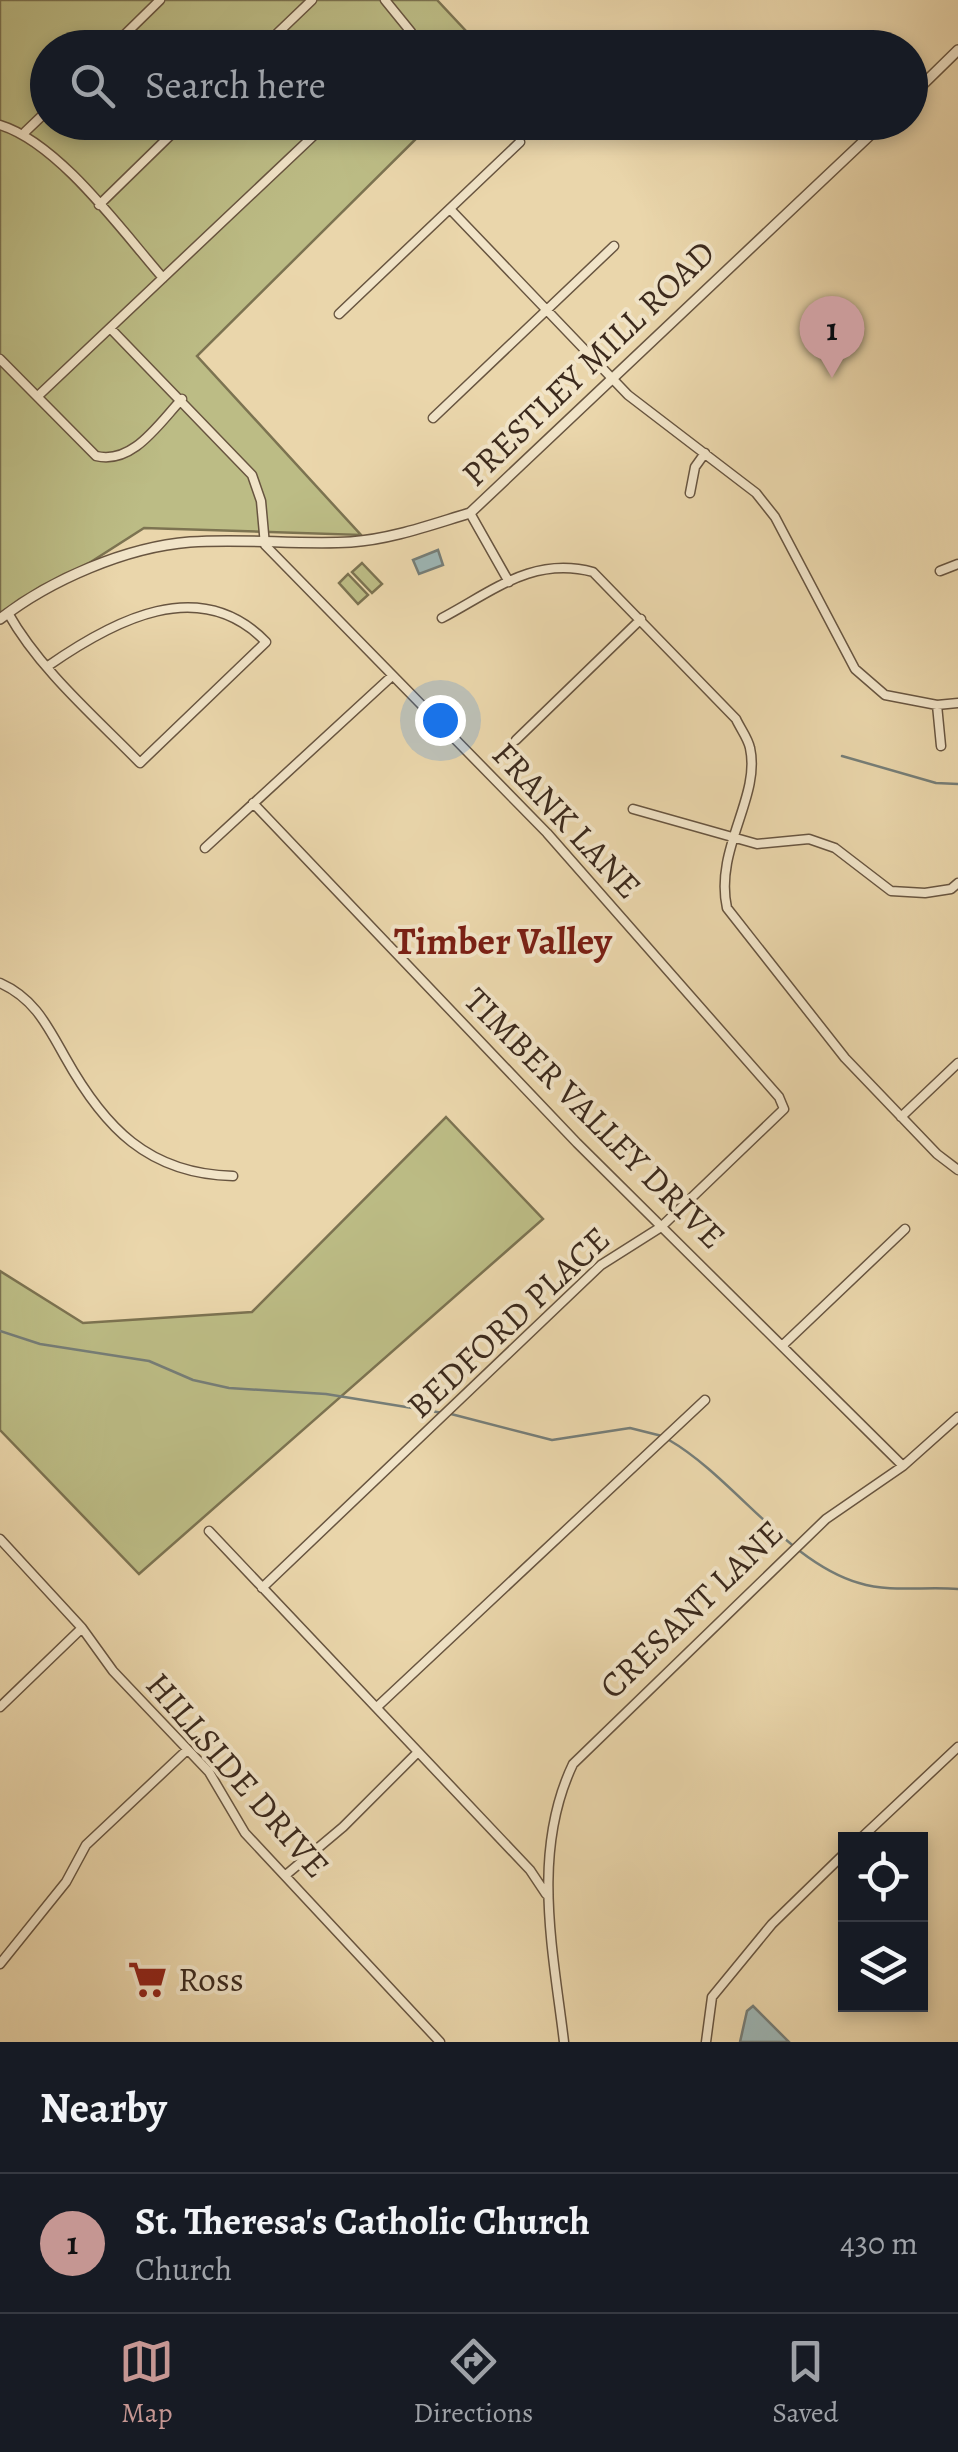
<!DOCTYPE html>
<style>
body{margin:0;font-family:Alegreya,serif;background:#242831;color:#f1f3f6}
.controls{position:absolute;right:30px;bottom:30px;display:grid;overflow:hidden;border-radius:0px;box-shadow:0 5px 15px #0003}
.controls button{width:90px;height:90px;display:grid;place-items:center;padding:0;border:0;border-bottom:2px solid #363941;background:#171b24;color:#f1f3f6;font:50px sans-serif}
.you{position:absolute;left:440px;top:720px;width:35px;height:35px;margin:-25px;border:8px solid #fff;border-radius:50%;background:#1a73e8;box-shadow:0 0 0 15px #1a73e833}
.badge{display:grid;place-items:center;width:65px;height:65px;border-radius:50%;background:#c59692;color:#111;font-size:32px;font-weight:700}
.pin{position:absolute;translate:-50% -82px;filter:drop-shadow(0 2px 5px #0008)}
.pin::after{content:'';position:absolute;top:52px;width:35px;height:30px;background:inherit;clip-path:polygon(0 0,100% 0,50% 100%)}
.list{margin:0;padding:0;list-style:none}
h2{display:flex;justify-content:space-between;align-items:center;height:130px;margin:0;padding:0 40px;font-size:42px}
h2 small{font-size:32px;font-weight:400;color:#9ea1a6}
.list li{display:grid;grid-template-columns:65px 1fr auto;gap:30px;align-items:center;box-sizing:border-box;height:140px;padding:0 40px;border-top:2px solid #363941}
.list b{display:block;font-size:38px;white-space:nowrap}
.list p{margin:0;font-size:32px;white-space:nowrap;color:#9ea1a6}
.list em{font-size:32px;font-style:normal;color:#9ea1a6}
.icon{flex:none;width:55px;height:55px;fill:none;stroke:currentColor;stroke-width:2;stroke-linecap:round;stroke-linejoin:round}
.map{position:relative;flex:none;width:958px;height:2042px;overflow:hidden}
.search{position:absolute;background:#171b24;box-shadow:0 5px 15px #0003;left:30px;right:30px;top:30px;height:110px;display:flex;align-items:center;gap:25px;box-sizing:border-box;padding:0 35px;border-radius:55px;color:#9ea1a6;font-size:38px}
.sheet{height:270px;background:#171b24}
nav{display:flex;justify-content:space-around;align-items:center;box-sizing:border-box;height:140px;border-top:2px solid #363941;background:#171b24;font-size:28px;color:#9ea1a6}
nav a{display:grid;justify-items:center;gap:5px}
nav .on{color:#c59692}
.map>svg:first-child{display:block}
.green{fill:#bcbc85;stroke:#7c7351;stroke-width:2.5}
.water{fill:#9db6b5;stroke:#767e78;stroke-width:2.5}
.lines{fill:none;stroke-linecap:round;stroke-linejoin:round}
.stream{stroke:#767e78;stroke-width:2.5}
.minor-casing{stroke:#685540;stroke-width:11}
.tertiary-casing{stroke:#685540;stroke-width:12}
.minor{stroke:#f1e4c8;stroke-width:8}
.tertiary{stroke:#f1e4c8;stroke-width:9}
.labels{text-anchor:middle;dominant-baseline:central;stroke-width:8;stroke-linejoin:round;paint-order:stroke}
.street-label{font-size:35px;fill:#3c2a1d;stroke:#f1e4c8}
.poi-label{font-size:35px;fill:#3c2a1d;stroke:#f1e4c8;text-anchor:start}
.neighbourhood-label{font-size:38px;font-weight:bold;fill:#7a1f14;stroke:#f1e4c8}
</style>
<div class="map">
<svg width="958" height="2042" viewBox="0 0 958 2042">
<rect width="100%" height="100%" fill="#ead6ab"/>
<filter id="stains"><feTurbulence type="fractalNoise" baseFrequency=".002" numOctaves="4"/><feColorMatrix values="0 0 0 0 .2 0 0 0 0 .09 0 0 0 0 .02 0 0 0 .5 -.17"/></filter>
<radialGradient id="worn" r=".72"><stop offset=".6" stop-color="#630" stop-opacity="0"/><stop offset="1" stop-color="#630" stop-opacity=".3"/></radialGradient>
<path class="green" d="M0 0H437L481 47 48 48V122L432 123 197 356 361 535 144 528 0 620Z
M362 563 382 584 372 593 352 572Z
M348 574 368 595 358 604 339 583Z
M446 1117 543 1219 139 1574 0 1430V1271L83 1323 252 1312Z"/>
<path class="water" d="M438 550 443 565 419 574 413 560Z
M753 2006 789 2042H740L747 2011Z"/>
<g class="lines">
<path class="stream" d="M842 756 936 783 958 784
M0 1331 40 1344 149 1361 193 1380 229 1388 326 1394 443 1413
M451 1414 552 1440 630 1428 662 1436
M669 1440C733 1477 787 1562 859 1583 892 1593 924 1586 958 1589"/>
<defs>
<path id="minor" d="M385 0 411 32 403 48
M111 48 160 0
M262 48 312 0
M0 125C59 143 122 231 163 278
M25 132 48 110
M99 205 184 122
M450 209 628 395 756 493 775 517 855 669 885 695 937 705 958 703
M339 314 520 142
M110 328 252 475 261 501 265 545 547 833 779 1097 784 1109 661 1227 601 1265 262 1588
M0 359 96 456C133 465 159 423 182 399
M39 395 328 122
M433 418 614 246
M690 493 695 467 705 453
M470 513 509 582
M940 571 958 564
M8 613C40 670 95 717 140 763L266 642C200 574 114 620 48 666
M442 618C493 591 533 556 593 572L736 719C740 728 748 738 750 748 761 797 714 849 727 908L845 1058 937 1154 958 1170
M937 705 941 746
M516 740 641 619
M253 803 577 1143 903 1466
M633 809 757 844 809 839 835 848 891 891 925 893 951 889 958 883
M205 848 392 676
M0 983C34 998 47 1025 65 1057 104 1127 148 1174 233 1176
M901 1117 958 1063
M784 1344 905 1229
M209 1531 530 1870 546 1894
M0 1539 82 1628 113 1671 209 1772 245 1833 440 2042
M0 1707 82 1628
M377 1707 705 1400
M859 1840 958 1747
M287 1874 343 1827 418 1752
M0 1964 66 1882 86 1845 187 1750
M564 2042C553 1950 531 1852 573 1764L826 1519 903 1466 958 1417
M706 2042 712 1997 772 1924 846 1852"/>
<path id="tertiary" d="M910 97 958 50
M0 619C50 580 126 547 190 542 243 538 297 545 351 542 392 539 430 525 470 513L884 122"/>
</defs>
<use href="#minor" class="minor-casing"/>
<use href="#tertiary" class="tertiary-casing"/>
<use href="#minor" class="minor"/>
<use href="#tertiary" class="tertiary"/>
</g>
<defs>
<symbol id="supermarket-bare" viewBox="-9 -9 18 18"><path d="M-6-5.5h2.5l.6 2H6L4.5 2H-2.5L-4.4-4H-6ZM-1.5 3.2a1.3 1.3 0 1 0 .1 0ZM3 3.2a1.3 1.3 0 1 0 .1 0Z" fill="#8f2418" stroke="#f1e4c8" stroke-width="2.5" paint-order="stroke"/></symbol>
</defs>
<g fill-rule="evenodd">
<use href="#supermarket-bare" x="120" y="1952" width="55" height="55"/>
</g>
<g class="labels">
<g class="street-label">
<text transform="translate(588 363) rotate(-44)">PRESTLEY MILL ROAD</text>
<text transform="translate(567 820) rotate(47)">FRANK LANE</text>
<text transform="translate(595 1118) rotate(45)">TIMBER VALLEY DRIVE</text>
<text transform="translate(508 1322) rotate(-43)">BEDFORD PLACE</text>
<text transform="translate(691 1609) rotate(-44)">CRESANT LANE</text>
<text transform="translate(238 1775) rotate(49)">HILLSIDE DRIVE</text>
</g>
<g class="poi-label">
<text x="178" y="1979">Ross</text>
</g>
<g class="neighbourhood-label">
<text x="503" y="941">Timber Valley</text>
</g>
</g>
<rect width="100%" height="100%" filter="url(#stains)"/>
<rect width="100%" height="100%" fill="url(#worn)"/>
</svg>
<div class="controls">
<button><svg class="icon" aria-label="locate" viewBox="0 0 24 24"><circle cx="12" cy="12" r="6"/><path d="M12 2v4M12 18v4M2 12h4M18 12h4"/></svg></button>
<button><svg class="icon" aria-label="layers" viewBox="0 0 24 24"><path d="M12 4l9 5-9 5-9-5zM3 14l9 5 9-5"/></svg></button>
</div>
<div class="you"></div>
<div class="pin badge" style="left:832px;top:378px">1</div>
<div class="search"><svg class="icon" aria-label="search" viewBox="0 0 24 24"><circle cx="10" cy="10" r="6"/><path d="M15 15l6 6"/></svg>Search here</div>
</div>
<section class="sheet">
<h2>Nearby<small></small></h2>
<ul class="list">
<li><span class="badge">1</span><div><b>St. Theresa's Catholic Church</b><p>Church</p></div><em>430 m</em></li>
</ul>
</section>
<nav>
<a class="on"><svg class="icon" aria-label="map" viewBox="0 0 24 24"><path d="M3 6l6-2 6 2 6-2v14l-6 2-6-2-6 2zM9 4v14M15 6v14"/></svg>Map</a>
<a><svg class="icon" aria-label="directions" viewBox="0 0 24 24"><path d="M12 3l9 9-9 9-9-9zM9 14v-3h6M13 9l2 2-2 2"/></svg>Directions</a>
<a><svg class="icon" aria-label="saved" viewBox="0 0 24 24"><path d="M7 4h10v16l-5-4-5 4z"/></svg>Saved</a>
</nav>
